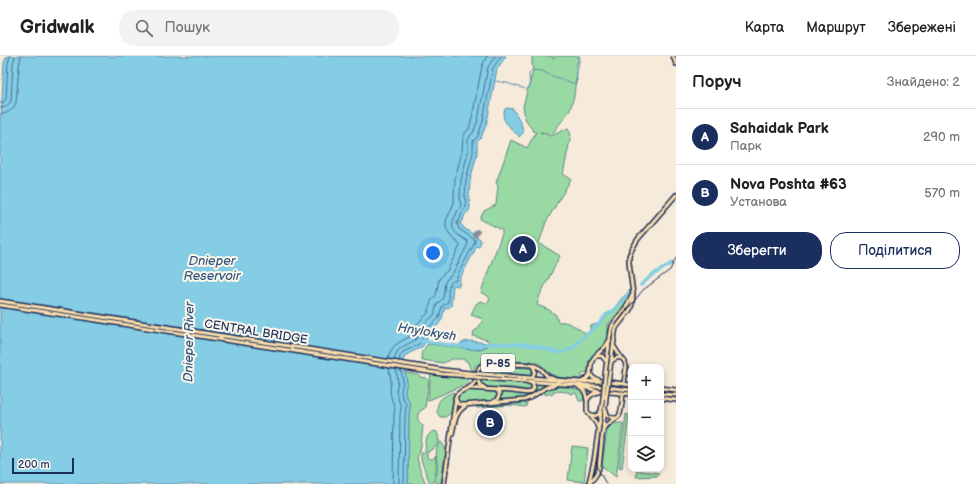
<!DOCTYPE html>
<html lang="uk">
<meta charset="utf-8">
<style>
body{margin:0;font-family:"Balsamiq Sans",sans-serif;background:#f2f2f2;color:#222}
.controls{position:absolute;right:12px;bottom:12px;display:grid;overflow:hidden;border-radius:8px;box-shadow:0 2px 6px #0003}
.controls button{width:36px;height:36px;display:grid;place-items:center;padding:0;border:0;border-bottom:1px solid #e0e0e0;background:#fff;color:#222;font:20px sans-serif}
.scale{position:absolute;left:12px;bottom:10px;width:62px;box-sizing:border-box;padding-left:4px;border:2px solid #1b2f5e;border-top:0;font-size:11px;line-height:14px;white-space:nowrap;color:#1b2f5e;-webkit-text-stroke:3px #fbf7ec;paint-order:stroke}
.you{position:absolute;left:433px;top:197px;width:14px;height:14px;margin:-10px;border:3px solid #fff;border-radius:50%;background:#1a73e8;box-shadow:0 0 0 6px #1a73e833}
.badge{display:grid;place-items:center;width:26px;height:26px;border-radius:50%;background:#1b2f5e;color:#fff;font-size:13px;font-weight:700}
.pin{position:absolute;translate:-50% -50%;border:2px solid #fff;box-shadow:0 1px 4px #0006}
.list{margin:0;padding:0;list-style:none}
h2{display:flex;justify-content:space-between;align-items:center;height:52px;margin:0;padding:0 16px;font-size:17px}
h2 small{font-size:13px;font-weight:400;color:#767676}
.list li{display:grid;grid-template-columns:26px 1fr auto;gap:12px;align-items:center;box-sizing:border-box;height:56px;padding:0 16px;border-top:1px solid #e0e0e0}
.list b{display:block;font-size:15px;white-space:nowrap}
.list p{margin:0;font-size:13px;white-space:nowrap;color:#767676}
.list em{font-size:13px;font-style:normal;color:#767676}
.actions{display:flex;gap:8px;padding:12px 16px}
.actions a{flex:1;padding:9px 0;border:1px solid #1b2f5e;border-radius:16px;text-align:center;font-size:14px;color:#1b2f5e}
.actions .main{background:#1b2f5e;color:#fff}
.icon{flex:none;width:22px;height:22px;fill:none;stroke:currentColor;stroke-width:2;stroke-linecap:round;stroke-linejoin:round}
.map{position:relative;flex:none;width:676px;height:428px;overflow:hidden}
header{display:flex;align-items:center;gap:24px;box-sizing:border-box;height:56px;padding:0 20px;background:#fff;border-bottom:1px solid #e0e0e0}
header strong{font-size:19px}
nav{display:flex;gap:22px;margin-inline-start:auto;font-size:14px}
.search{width:280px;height:36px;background:#f2f2f2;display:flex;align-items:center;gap:10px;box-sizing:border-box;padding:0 14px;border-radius:16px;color:#767676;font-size:15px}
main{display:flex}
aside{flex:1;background:#fff}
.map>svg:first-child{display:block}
.green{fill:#99daa4;stroke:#5a8481}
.water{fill:#84cde4;stroke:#5a8eae}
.pier{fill:#f6ebda}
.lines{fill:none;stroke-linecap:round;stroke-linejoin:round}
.shore{stroke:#456e94;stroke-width:1}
.stream{stroke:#5a8eae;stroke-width:1}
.river{stroke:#84cde4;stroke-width:3.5}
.taxiway{stroke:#888d9c;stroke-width:5.5}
.major-casing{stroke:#1b2f5e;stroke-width:6}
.major{stroke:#faddab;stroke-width:3}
.tram{stroke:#1b2f5e;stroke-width:1}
.major-bridge-casing{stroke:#1b2f5e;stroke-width:6;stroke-linecap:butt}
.major-bridge{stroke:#faddab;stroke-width:3}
.labels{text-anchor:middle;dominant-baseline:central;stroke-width:4;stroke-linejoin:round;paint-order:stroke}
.shield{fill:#fbf7ec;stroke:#5e6b89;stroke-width:1}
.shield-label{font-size:11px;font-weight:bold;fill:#1b2f5e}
.street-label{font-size:12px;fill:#1b2f5e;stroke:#fbf7ec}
.water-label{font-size:13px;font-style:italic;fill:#355680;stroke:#fbf7ec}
</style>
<header>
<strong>Gridwalk</strong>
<div class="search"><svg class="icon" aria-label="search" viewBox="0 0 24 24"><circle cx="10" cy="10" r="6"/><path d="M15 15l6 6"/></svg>Пошук</div>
<nav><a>Карта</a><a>Маршрут</a><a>Збережені</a></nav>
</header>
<main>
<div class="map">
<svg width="676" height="428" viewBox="0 0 676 428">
<rect width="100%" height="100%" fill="#f6ebda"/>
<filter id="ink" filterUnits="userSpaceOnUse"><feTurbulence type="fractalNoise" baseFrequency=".025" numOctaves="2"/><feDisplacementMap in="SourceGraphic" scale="8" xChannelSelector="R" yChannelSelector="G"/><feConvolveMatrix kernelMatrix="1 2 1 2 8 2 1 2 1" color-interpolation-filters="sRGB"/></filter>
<g filter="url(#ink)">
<path class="green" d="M532 0H553L552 2 554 3 555 0H579L576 11 577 24 575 30 574 40 570 54 552 78 540 76 551 80 568 72 571 79 563 118 571 123 546 166 539 187 560 200 540 239 537 249 549 254 556 259 558 266C568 264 579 273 586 278L589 276 591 270C605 267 613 253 621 243 624 240 627 237 630 234 631 248 616 258 608 268V274L604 290 591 301 589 304 588 317 586 316 582 318V323C572 323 556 323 548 316 544 312 542 308 536 306L489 304 483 305 475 310 474 315 471 314 467 305 462 303H452L443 307 422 304 421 297 428 288 478 294 488 290 490 288 488 284 473 280 474 275 478 273 483 263 471 259C474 252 477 241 485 247H488L490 243 487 239 481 237 485 224 502 178V174L480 163 484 155 496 149 498 130 496 127 511 84 527 92 536 76 533 75 525 62 523 50 533 15 532 8Z
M487 310 528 312 532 313V316L529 320 484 316 481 314 484 311Z
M405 317 419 319 420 321 424 322 425 321 429 324 425 352 420 355C416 360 417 366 423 369L421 390 417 402 420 414 426 428H408L409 359 410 350 409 345 406 341 405 334 407 325Z
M431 318 468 323V327L429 344H428Z
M483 324 528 327 530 329 531 332 529 334C524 334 519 332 513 332 502 331 490 334 480 327V326Z
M534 328 546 329 532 340 523 343 499 345 501 340 500 335 528 339C534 337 536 334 534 328Z
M566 331 572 332 582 335 584 339 583 345H579L576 337H573L572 338H570L569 336 553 335 552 339 548 337 547 339 545 338 544 337C549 329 558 332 566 331Z
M468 333 494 335 497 337V341C489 348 473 347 462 348 449 342 461 336 468 333Z
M454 336 451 357 445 361H440L437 356C437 343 443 340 454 336Z
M526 347 527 349 525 351 511 349 477 352 476 351Z
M626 358 629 359 622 412 619 411Z
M623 367 616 421 602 410 607 374C610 368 616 367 623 367Z
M434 375 437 376 439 383 438 384 440 385 436 391 429 395 428 397 425 395C426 386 425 379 434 375Z
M441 386 446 393 441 427 435 426C435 423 436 420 437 417 439 407 432 394 441 386Z
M572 390 588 392 584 426 568 424Z
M421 397H425L427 398V401L430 403H433L436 400V415L434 426H431L429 425 421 404Z
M637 413H640V415L659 417 657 420 636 421Z"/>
<path class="water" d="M7 0H506L497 13 487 66 481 82 477 86V98L470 125 469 140 470 151 469 155 465 158 463 165 461 167 456 166 460 167 464 172 480 183 481 185 479 191 476 190 474 196 460 222 459 230 453 229 451 250 448 252 445 251 442 263 438 269 428 277 426 285 422 291 406 299 403 304 407 325 405 334 406 341 408 343 410 350 409 359 408 428H0V61H1L4 6Z
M507 52 513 53C517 60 523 68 523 77L519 81C516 75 519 80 514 76 512 75 511 73 510 71 503 64 502 62 505 53Z
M470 285 488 287 490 288C481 295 470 294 460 292V288L464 286Z"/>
<path class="pier" d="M0 243 405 306 407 315 0 251Z"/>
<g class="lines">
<path class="shore" d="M0 47 4 46 6 43 8 7 10 0
M0 52 6 51 11 45 13 8 15 0
M0 58C8 58 13 54 16 47L19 10 21 0
M388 303C390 289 400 286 411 280L413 273 416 269 428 257 431 245 436 239 439 223 442 219 447 215 460 190V188L452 181 449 177 446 172V165L454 147V140L455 123 462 95 463 82 465 77 469 73 472 62 482 10 487 0
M394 304C396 291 406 290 415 284L417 282 418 277 420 272 434 259 437 248 443 242 445 226 447 223 452 219 468 188 467 185C457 179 448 173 455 161 457 157 458 153 461 150L460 140 461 124 468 96V84L470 80 473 77 478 64 488 11 495 0
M399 305 400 300 403 296 416 290 421 286 425 275 439 262 442 250 448 246C449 237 445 227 456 224L459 216 475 186V184L459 173 457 167 460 163 462 156 466 151 465 140 466 124 473 97V85L478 80 483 65 493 12 501 0
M389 312 391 325 390 336 392 345 395 351 394 359 393 428
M396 313 398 325 396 335 398 343 401 351 400 359 399 428
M401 314 403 325 401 335 402 342 405 345 406 350 405 359 404 428"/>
<path class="stream" d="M495 25 507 27 525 33
M527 33 530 31 529 18 532 14 542 15 550 19 575 28 580 0"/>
<path class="river" d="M641 229 651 220 672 207
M421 285 464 291
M486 288H523L539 291 560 297 570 293H572L580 284 599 268 606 259 613 255 629 237"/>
<path class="taxiway" d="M475 179 477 176"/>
<defs>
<path id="major" d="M673 0 676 8
M0 245 443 314 470 317
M0 249 442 318 469 320
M613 289 618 297 625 306 626 311 624 328
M597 300H602L606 305
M611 306C614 302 617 301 622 302
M531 308 533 310 535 315 533 320 531 322
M590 317 593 322 599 324
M483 318 581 326 602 325 631 329
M605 319 610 281 612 270 626 251 633 238
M609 320 615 277 616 272 630 254 632 248 633 238 629 207V200L632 193 638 183 676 139
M482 322 577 329 597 330 631 334
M477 323 480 329 485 332
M583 325C595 319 588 311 593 303 597 296 604 295 608 286
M577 329 585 336 587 344V355L596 367 598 372
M582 331 599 335 631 338
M468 332 512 335 527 337 532 335 534 331 532 327 528 326
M661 332 676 334
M661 338 676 339
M455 342 458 348 463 349 524 344C536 341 542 330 555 329
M661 342 676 344
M587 344C590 339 593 337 598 336
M493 346C497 344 500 342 499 337L496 334
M606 355C607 361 611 362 616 362
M589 358 595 360 599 358 600 356
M604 373C608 366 614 365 619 360 622 356 622 343 623 337
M452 378C455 365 455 356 467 349
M589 426 594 405 603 342
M444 428 456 340C460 333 470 334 474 327 481 318 473 311 488 307L534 309 541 313 547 320 558 325
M589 428 596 419 599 412 606 342"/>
</defs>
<use href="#major" class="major-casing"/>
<use href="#major" class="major"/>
<path class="tram" d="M606 428 598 413 597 405 613 273 616 268 643 234 670 214 676 202"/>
<defs>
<path id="major-bridge" d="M470 317 483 318
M469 320 482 322
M603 342 605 319
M606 342 609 320"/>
</defs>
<use href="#major-bridge" class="major-bridge-casing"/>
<use href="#major-bridge" class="major-bridge"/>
</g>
</g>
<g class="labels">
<rect class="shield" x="481" y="298" width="34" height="18" rx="3"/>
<g class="shield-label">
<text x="498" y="307">Р-85</text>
</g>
<g class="street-label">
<text transform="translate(256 276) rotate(9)">CENTRAL BRIDGE</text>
</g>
<g class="water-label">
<text x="212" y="205">Dnieper<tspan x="212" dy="15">Reservoir</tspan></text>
<text transform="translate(427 276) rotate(9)">Hnylokysh</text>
<text transform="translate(189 286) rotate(-89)">Dnieper River</text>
</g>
</g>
</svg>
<div class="controls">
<button>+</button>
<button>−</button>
<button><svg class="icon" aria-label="layers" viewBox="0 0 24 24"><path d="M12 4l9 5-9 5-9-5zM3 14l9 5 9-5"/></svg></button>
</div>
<div class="scale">200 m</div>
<div class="you"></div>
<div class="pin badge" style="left:523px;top:193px">A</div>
<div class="pin badge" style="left:490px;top:367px">B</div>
</div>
<aside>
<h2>Поруч<small>Знайдено: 2</small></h2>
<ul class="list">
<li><span class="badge">A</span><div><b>Sahaidak Park</b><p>Парк</p></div><em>290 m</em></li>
<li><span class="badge">B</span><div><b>Nova Poshta #63</b><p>Установа</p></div><em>570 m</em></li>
</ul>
<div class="actions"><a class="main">Зберегти</a><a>Поділитися</a></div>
</aside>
</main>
